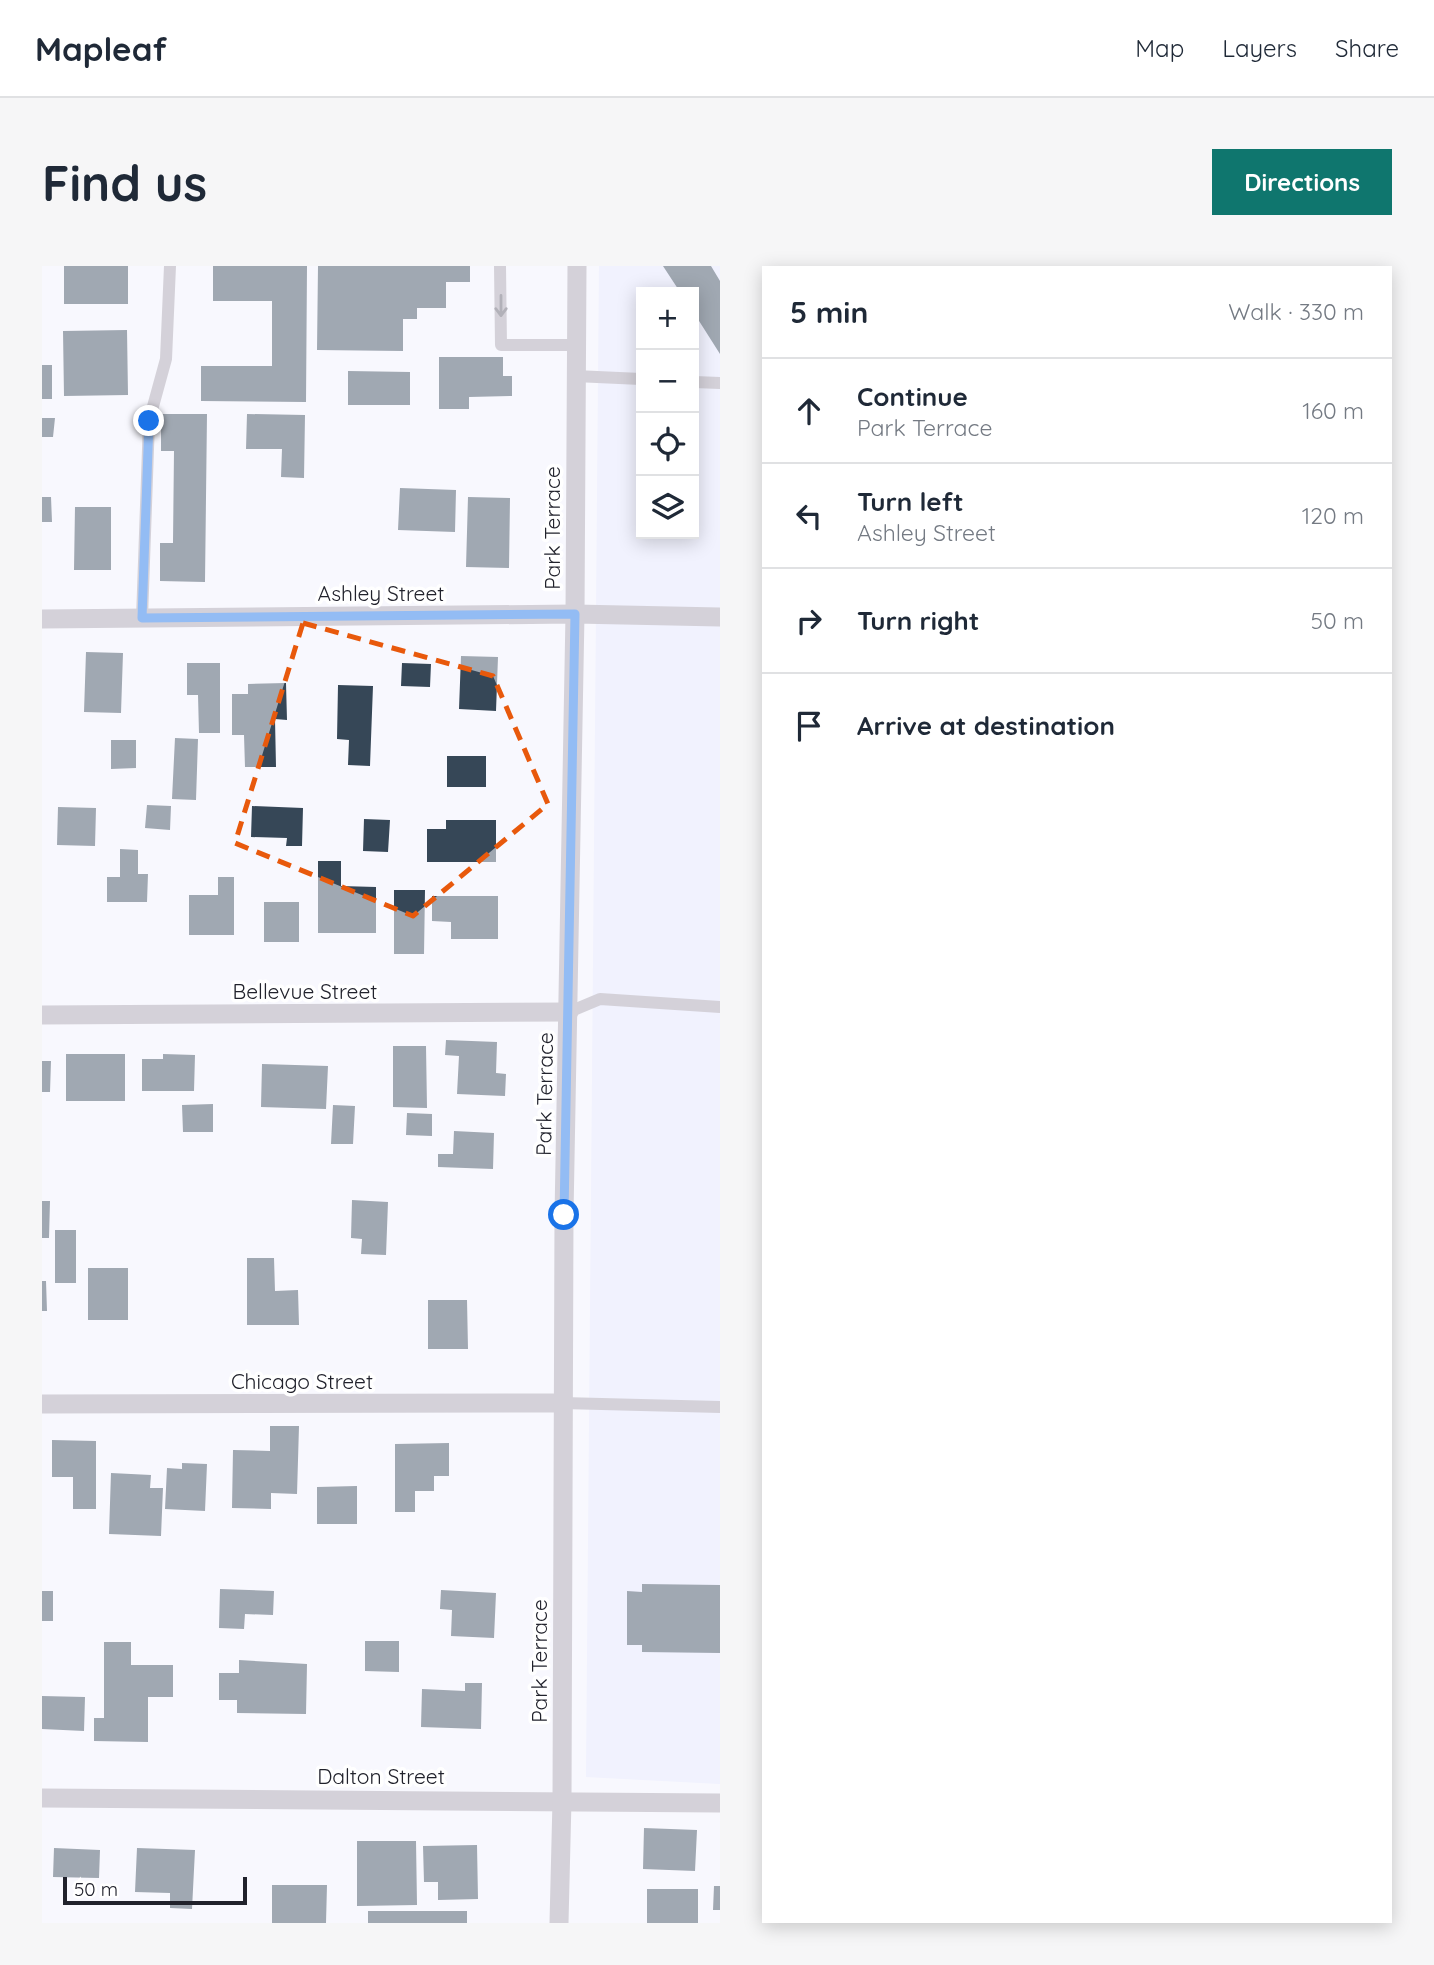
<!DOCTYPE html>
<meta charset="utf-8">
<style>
body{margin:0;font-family:Quicksand,sans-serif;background:#f6f6f7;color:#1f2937}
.controls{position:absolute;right:21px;top:21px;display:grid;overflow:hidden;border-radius:0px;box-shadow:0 4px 18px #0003}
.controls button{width:63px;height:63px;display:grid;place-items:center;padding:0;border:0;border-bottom:2px solid #e0e1e3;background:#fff;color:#1f2937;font:35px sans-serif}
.scale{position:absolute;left:21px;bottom:18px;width:184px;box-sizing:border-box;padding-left:7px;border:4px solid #21222c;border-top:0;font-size:19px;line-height:24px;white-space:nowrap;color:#21222c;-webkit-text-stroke:5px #fff;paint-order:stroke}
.stop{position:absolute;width:21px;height:21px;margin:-16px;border:5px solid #1a73e8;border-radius:50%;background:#fff}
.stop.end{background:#1a73e8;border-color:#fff;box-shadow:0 2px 7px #0008}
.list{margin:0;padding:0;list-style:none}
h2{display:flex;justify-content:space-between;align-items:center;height:91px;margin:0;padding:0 28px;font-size:30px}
h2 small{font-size:23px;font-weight:400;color:#747a83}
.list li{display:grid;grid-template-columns:46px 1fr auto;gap:21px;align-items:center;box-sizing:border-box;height:105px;padding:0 28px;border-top:2px solid #e0e1e3}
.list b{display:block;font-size:26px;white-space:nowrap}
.list p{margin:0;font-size:23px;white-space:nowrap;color:#747a83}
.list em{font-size:23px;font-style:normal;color:#747a83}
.icon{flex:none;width:38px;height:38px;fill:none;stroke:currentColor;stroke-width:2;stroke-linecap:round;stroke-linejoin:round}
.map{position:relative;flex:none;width:678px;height:1657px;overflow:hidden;border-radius:0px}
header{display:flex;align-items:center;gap:42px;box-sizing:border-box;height:98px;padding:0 35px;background:#fff;border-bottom:2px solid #e0e1e3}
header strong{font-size:33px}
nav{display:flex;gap:38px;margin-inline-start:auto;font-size:24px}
.intro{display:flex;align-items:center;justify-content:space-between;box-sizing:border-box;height:168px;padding:0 42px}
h1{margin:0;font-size:49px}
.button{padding:18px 32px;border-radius:0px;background:#0f766e;color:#fff;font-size:24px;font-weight:700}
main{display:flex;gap:42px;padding:0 42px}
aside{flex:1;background:#fff;border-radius:0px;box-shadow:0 4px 18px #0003}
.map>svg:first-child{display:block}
.built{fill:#e8eaff;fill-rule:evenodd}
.building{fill:#364757}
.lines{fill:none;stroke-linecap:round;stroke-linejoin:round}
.service{stroke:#a9a3ad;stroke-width:12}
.minor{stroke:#a9a3ad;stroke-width:19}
.tertiary{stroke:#a9a3ad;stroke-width:19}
.oneway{stroke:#5e5c66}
.route{stroke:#1a73e8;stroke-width:9}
.marked{fill:none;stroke:#e8590c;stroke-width:5;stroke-dasharray:14 9;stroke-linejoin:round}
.labels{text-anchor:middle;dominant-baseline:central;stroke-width:7;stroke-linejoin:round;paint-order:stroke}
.street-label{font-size:21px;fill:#21222c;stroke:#fff}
</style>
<header>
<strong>Mapleaf</strong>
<nav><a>Map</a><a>Layers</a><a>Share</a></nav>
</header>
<div class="intro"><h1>Find us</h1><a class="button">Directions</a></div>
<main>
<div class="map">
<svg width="678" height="1657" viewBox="0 0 678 1657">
<rect width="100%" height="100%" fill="#f8f8fe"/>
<path class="built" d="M557 0H678V1518L544 1511ZM599 26H652V268H599Z"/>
<path class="building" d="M22 0H86V38H22Z
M171 0H265L264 136 159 135V100H230V35H171Z
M276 0H428V16H404V42H375V53H361V85L275 84Z
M621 0H669L678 15V88L652 47V26H638Z
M85 64 86 129 22 130 21 65Z
M397 91H461V110H470V130L427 131V143H397Z
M0 99H10V133H0Z
M306 105 368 106V139H306Z
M119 148H165L163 316 118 315V277H131L132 185H119Z
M205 148 263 149 262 212 239 211 240 183H204Z
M0 152H13L11 171H0Z
M358 222 414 224 413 266 356 264Z
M0 231H9L10 256H0Z
M426 231 468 232 467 302 424 301Z
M33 241H69V304H32Z
M44 386 81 387 79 447 42 446Z
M419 390 456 391 454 445 417 443Z
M145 397H178V467H157L156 429H145Z
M360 397 389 398 388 421 359 420Z
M244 417 245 454 233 453 234 501H203L202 469H190V428H206V418Z
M296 419 331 420 328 500 306 499 307 474 295 473Z
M133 472 156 473 154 534 130 533Z
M69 474H94V502L69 503Z
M405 490H444V521H405Z
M105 539 129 540 128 564 103 562Z
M210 540 261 542 260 580H244L245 572 209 571Z
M16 541 54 542 53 580 15 579Z
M322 553 348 554 346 586 321 585Z
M404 554H454V596H385V563H404Z
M78 583 96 584V608H106L105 636H65V611H78Z
M276 595H299V620L334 621V667H276Z
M176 611H192V669H147V629H176Z
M352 624H383L382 688H352Z
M390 630H456V673H409V656L390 655Z
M222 636H257V676H222Z
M404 774 455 776 454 807 464 808 463 830 415 828 417 790 403 789Z
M351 780H384L385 842 351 841Z
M24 788H83V835H24Z
M121 788 153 789 152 825H100V793H121Z
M0 795H9L8 826H0Z
M220 798 286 800 284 843 219 841Z
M171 838V866H141L140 839Z
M291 839 313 840 311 878H289Z
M365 847 390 848V870L364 869Z
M412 865 452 867 451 903 396 901V888H411Z
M310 934 346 936 344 989 319 988 320 973 309 972Z
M0 935H8L7 972H0Z
M13 964H34V1017H13Z
M205 992H232L233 1025 256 1024 257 1059H205Z
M46 1002H86V1054H46Z
M0 1015H4L5 1045H0Z
M386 1034H425L426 1083H386Z
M228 1160H257L255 1228 229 1227V1243L190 1242 191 1184 228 1185Z
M10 1174 54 1175V1243H31V1211H10Z
M407 1177V1210H392V1225H373V1246H353V1178Z
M140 1197 165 1198 163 1245 123 1243 125 1202 140 1203Z
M69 1207 109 1209 108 1222H121L119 1270 67 1268Z
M315 1220V1258H275V1221Z
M600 1318 678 1319V1387L600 1386V1379H585V1325L600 1326Z
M178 1323 232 1325 231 1349 203 1348 202 1363 177 1362Z
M399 1324 454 1327 452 1372 409 1370 410 1344 398 1343Z
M0 1325H11V1355H0Z
M323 1375H357V1406L323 1405Z
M62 1376H89V1399H131V1431H106V1476L52 1475V1452H62Z
M197 1394 265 1398 264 1448 195 1447V1434H177V1407H197Z
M423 1417H440L439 1463 379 1461 380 1423 423 1425Z
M0 1430 43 1431 42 1465 0 1463Z
M602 1562 655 1564 653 1605 601 1603Z
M315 1575H374L375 1639 315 1640Z
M435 1579 436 1633 396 1634V1616H382L381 1580Z
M12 1582 58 1584 57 1612 11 1611Z
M95 1582 153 1584 150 1643 128 1642V1627L93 1626Z
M230 1619H285L284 1657H230Z
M672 1620H678V1644H671Z
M605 1623H656V1657H605Z
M326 1645H425V1657H326Z"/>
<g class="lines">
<path class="service" d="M458 0 459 79H534
M533 110 599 113
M652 116 678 117
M100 352 107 155 124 93 128 0
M527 746 558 733 678 741
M520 1137 678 1141"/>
<path class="minor" d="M0 353 533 348 678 351
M0 749 527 746
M0 1138 520 1137
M0 1532 678 1537"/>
<path class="tertiary" d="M517 1657 520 1534 522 949 533 348 535 0"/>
</g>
<defs><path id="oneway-shaft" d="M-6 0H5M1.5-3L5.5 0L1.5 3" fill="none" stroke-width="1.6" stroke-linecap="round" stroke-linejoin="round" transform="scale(1.75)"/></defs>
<use class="oneway" href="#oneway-shaft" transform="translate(459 40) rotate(90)"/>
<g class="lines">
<path class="route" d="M107 155 100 352 533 348 522 949"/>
</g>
<path d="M0 0H678V1657H0ZM261 357 451 410 506 538 371 650 193 577Z" fill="#f8f8fe" fill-opacity=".55" fill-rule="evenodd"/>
<path class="marked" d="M261 357 451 410 506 538 371 650 193 577Z"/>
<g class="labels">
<g class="street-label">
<text transform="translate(510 262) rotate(-90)">Park Terrace</text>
<text x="339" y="327">Ashley Street</text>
<text x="263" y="725">Bellevue Street</text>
<text transform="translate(502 828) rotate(-89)">Park Terrace</text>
<text x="260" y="1115">Chicago Street</text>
<text transform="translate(497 1395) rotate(-90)">Park Terrace</text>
<text x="339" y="1510">Dalton Street</text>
</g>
</g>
</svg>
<div class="controls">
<button>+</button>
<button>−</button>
<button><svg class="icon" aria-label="locate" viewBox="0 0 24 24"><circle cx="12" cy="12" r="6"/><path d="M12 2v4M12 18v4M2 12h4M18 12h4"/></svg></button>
<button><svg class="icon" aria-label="layers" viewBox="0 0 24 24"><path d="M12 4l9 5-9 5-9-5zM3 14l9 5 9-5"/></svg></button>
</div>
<div class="scale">50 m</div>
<div class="stop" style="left:522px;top:949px"></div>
<div class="stop end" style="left:107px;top:155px"></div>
</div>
<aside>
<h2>5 min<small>Walk · 330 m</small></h2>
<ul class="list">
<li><svg class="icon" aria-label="ahead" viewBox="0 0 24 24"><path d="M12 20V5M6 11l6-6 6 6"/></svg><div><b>Continue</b><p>Park Terrace</p></div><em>160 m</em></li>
<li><svg class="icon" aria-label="left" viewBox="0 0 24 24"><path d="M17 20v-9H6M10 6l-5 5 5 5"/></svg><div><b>Turn left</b><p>Ashley Street</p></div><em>120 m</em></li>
<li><svg class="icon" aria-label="right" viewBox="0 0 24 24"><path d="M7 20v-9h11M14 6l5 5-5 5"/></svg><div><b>Turn right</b></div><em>50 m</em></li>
<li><svg class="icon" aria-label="arrive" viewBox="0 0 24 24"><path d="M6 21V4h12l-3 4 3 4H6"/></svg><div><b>Arrive at destination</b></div></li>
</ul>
</aside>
</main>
